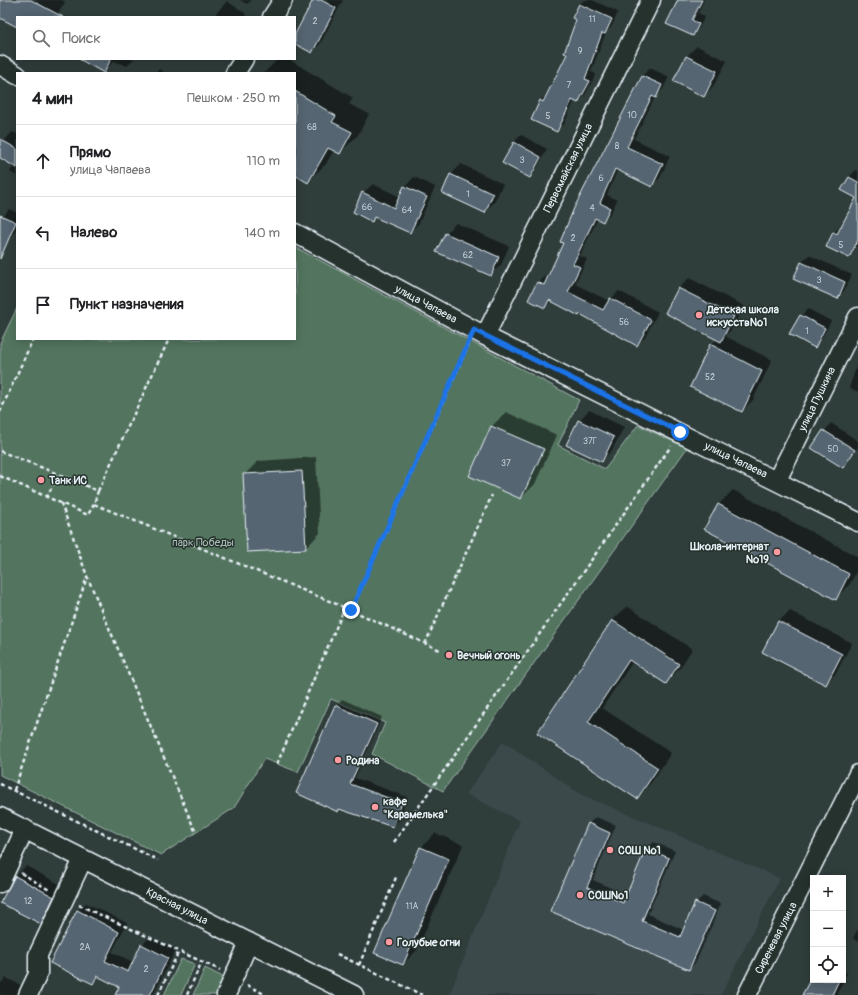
<!DOCTYPE html>
<html lang="ru">
<meta charset="utf-8">
<style>
body{margin:0;font-family:Pangolin,sans-serif;background:#f2f2f2;color:#202124}
.controls{position:absolute;right:12px;bottom:12px;display:grid;overflow:hidden;border-radius:0px;box-shadow:0 2px 10px #0003}
.controls button{width:36px;height:36px;display:grid;place-items:center;padding:0;border:0;border-bottom:1px solid #e0e0e0;background:#fff;color:#202124;font:20px sans-serif}
.stop{position:absolute;width:12px;height:12px;margin:-9px;border:3px solid #1a73e8;border-radius:50%;background:#fff}
.stop.end{background:#1a73e8;border-color:#fff;box-shadow:0 1px 4px #0008}
.list{margin:0;padding:0;list-style:none}
h2{display:flex;justify-content:space-between;align-items:center;height:52px;margin:0;padding:0 16px;font-size:17px}
h2 small{font-size:13px;font-weight:400;color:#757577}
.list li{display:grid;grid-template-columns:26px 1fr auto;gap:12px;align-items:center;box-sizing:border-box;height:72px;padding:0 16px;border-top:1px solid #e0e0e0}
.list b{display:block;font-size:15px;white-space:nowrap}
.list p{margin:0;font-size:13px;white-space:nowrap;color:#757577}
.list em{font-size:13px;font-style:normal;color:#757577}
.icon{flex:none;width:22px;height:22px;fill:none;stroke:currentColor;stroke-width:2;stroke-linecap:round;stroke-linejoin:round}
.map{position:relative;flex:none;width:858px;height:995px;overflow:hidden}
.search{position:absolute;background:#fff;box-shadow:0 2px 10px #0003;left:16px;top:16px;width:280px;height:44px;display:flex;align-items:center;gap:10px;box-sizing:border-box;padding:0 14px;border-radius:0px;color:#757577;font-size:15px}
.panel{position:absolute;background:#fff;box-shadow:0 2px 10px #0003;left:16px;top:72px;width:280px;height:268px;border-radius:0px}
.map>svg:first-child{display:block}
.built{fill:#3a494b}
.green{fill:#53745e;stroke:#9eb2ab}
.shadow{fill:#0007}
.building{fill:#546571;stroke:#e8f1f8}
.lines{fill:none;stroke-linecap:round;stroke-linejoin:round}
.minor-casing{stroke:#e8f1f8;stroke-width:21}
.path{stroke:#e8f1f8;stroke-width:2.5;stroke-dasharray:4 3;stroke-linecap:butt}
.minor{stroke:#26332d;stroke-width:18}
.route{stroke:#1a73e8;stroke-width:5}
.poi-dot{fill:#ff9aa2;stroke:#26332d;stroke-width:1.5}
.labels{text-anchor:middle;dominant-baseline:central;stroke-width:3;stroke-linejoin:round;paint-order:stroke}
.number-label{font-size:9px;fill:#c3ced6}
.street-label{font-size:11px;fill:#e8f1f8;stroke:#26332d}
.poi-label{font-size:11px;font-weight:bold;fill:#e8f1f8;stroke:#26332d;text-anchor:start}
.park-label{font-size:11px;fill:#acbfba;stroke:#26332d}
</style>
<div class="map">
<svg width="858" height="995" viewBox="0 0 858 995">
<rect width="100%" height="100%" fill="#2f3d3b"/>
<filter id="ink" filterUnits="userSpaceOnUse"><feTurbulence type="fractalNoise" baseFrequency=".025" numOctaves="2"/><feDisplacementMap in="SourceGraphic" scale="8" xChannelSelector="R" yChannelSelector="G"/><feConvolveMatrix kernelMatrix="1 2 1 2 8 2 1 2 1" color-interpolation-filters="sRGB"/></filter>
<g filter="url(#ink)">
<path class="built" d="M503 741 580 794 780 878 721 995H449L520 821 466 794Z"/>
<path class="green" d="M295 247 579 400 558 445 605 469 638 425 687 448 443 791 372 754 385 723 331 699 298 772 264 759 234 808 161 855 0 775V343L17 308V339H295Z
M181 959 195 964 181 995H164Z
M205 968 227 979 220 995H193Z"/>
<path class="shadow" d="M0 0H62L65 2 56 17H17V26L0 17Z
M240 0H252L247 4Z
M314 0H343L320 44 312 52 295 43V36Z
M584 0H592L618 12 612 26 606 32 591 72 596 74 585 95 578 102 575 100 564 124 557 131 540 101 547 94 568 54 577 20 573 18 580 4Z
M678 0H704L698 13 705 16 699 28 692 35Z
M227 1 246 14 244 17H213Z
M697 46 727 61 714 85 704 96 674 80 687 56Z
M84 59H134L127 66 114 61 103 73Z
M278 59H288L353 98 349 104 369 114 358 135 340 153 334 150 326 164 308 181 295 174V73H264Z
M650 68 669 77 663 89 655 97 634 139 670 156 660 178 652 185 618 169 607 195 617 200 611 213 603 221 598 218 580 256 587 259 575 284 609 301 619 291 658 312 645 337 637 345 581 313 551 301 545 307 538 283 546 275 549 276 642 76Z
M159 69 165 73H155Z
M12 132 17 134V176L10 172 14 165 0 157V146Z
M521 135 547 149 536 169 529 176 514 142Z
M461 164 503 184 495 201 485 212 451 175Z
M856 170 858 171V245L849 256 834 232 841 226H842L857 198 843 190 849 177Z
M414 177 435 187 419 223 410 232 375 217 372 220 363 193 373 184 400 197 405 187Z
M9 209 17 213V227L14 233 8 240 0 237V221Z
M456 223 509 246 501 265 490 275 446 233Z
M809 255 852 275 844 291 837 298 795 278 802 262Z
M689 278 744 306 731 330 725 336 772 360 753 400 742 411 711 345 717 339 678 289Z
M808 309 831 321 821 340 814 347 801 316Z
M858 362V392L849 388Z
M589 410 624 427 612 450 602 461 579 421Z
M506 412 557 435 535 484 521 498 492 426Z
M831 423 858 441V447L843 467 813 447Z
M316 457 320 533 306 548 244 475 258 461Z
M733 490 858 557V569L849 585 835 599 706 529 719 504Z
M627 606 692 649 680 668 666 683 633 661 602 708 671 753 651 783 637 798 538 733 613 620Z
M790 611 852 643 836 673 826 684 763 652 779 621Z
M342 699 382 717 355 778 407 797 399 820 393 826 340 808 336 706Z
M596 817 616 825 593 880 627 895 647 848 654 842 675 851 648 914 684 930 696 903 703 896 721 904 696 962 689 969 551 910 589 823Z
M435 833 463 845 417 950 403 964 421 848Z
M0 851 4 853 0 861Z
M26 866 63 886 51 912 41 923 15 877Z
M86 903 127 923 112 952 133 962 142 945 150 937 176 949 153 995H116L120 986 100 976 93 983 77 911Z
M858 929V942L853 938Z
M843 971 847 973 836 995H804L813 976V980H843Z
M6 978 31 990 28 995H0V984Z"/>
<path class="building" d="M0 0H31L63 17H17V27L0 18Z
M313 0H321L336 8 312 53 295 44V34Z
M678 0H702L692 20 699 24 693 36 666 24Z
M579 4 612 19 605 34 602 33 585 79 590 81 578 103 572 100 557 132 531 120 540 100 543 102 567 54 564 53 576 20 572 18Z
M686 56 717 71 704 97 673 81Z
M79 59H111L104 73Z
M642 76 662 85 656 98 652 96 627 147 663 164 652 187 615 169 600 203 610 208 603 222 595 218 573 264 580 267 568 292 603 310 610 298 651 320 637 346 580 314 579 316 549 300 545 308 528 300 537 282 544 285 563 243 560 242 574 208Z
M295 91 336 116 332 122 352 132 340 154 328 148 308 183 295 175Z
M0 139 17 149V168L0 158Z
M514 142 541 157 530 178 502 163Z
M450 174 493 194 485 213 442 193Z
M849 177 858 182V240L849 258 826 247 833 232 837 234 856 198 841 190Z
M404 186 427 197 410 233 374 217 372 222 353 212 362 192 394 208Z
M0 215 16 222 0 259Z
M445 233 499 257 491 276 436 252Z
M801 262 845 282 838 299 793 279Z
M678 288 734 316 721 342 665 313Z
M800 315 825 328 815 348 789 334Z
M710 344 762 371 742 412 690 387Z
M578 420 614 437 602 462 566 445Z
M491 426 544 449 521 499 469 476Z
M823 430 855 450 843 468 811 448Z
M302 471 306 549 247 552 243 474Z
M718 504 849 574 836 600 704 529Z
M612 620 679 664 666 684 629 660 588 722 658 768 637 799 537 733Z
M778 621 842 654 826 685 762 652Z
M335 705 377 724 350 784 402 803 393 827 339 809 338 812 296 793Z
M588 823 610 833 587 887 623 903 646 848 669 858 642 921 680 937 695 902 715 911 689 970 550 911Z
M420 847 449 859 403 965 374 953Z
M15 876 54 897 41 924 0 903Z
M77 910 119 932 105 961 128 972 141 944 168 958 150 995H115L119 987 97 976 93 984 50 963Z
M810 980H839L832 995H802Z"/>
<g class="lines">
<defs>
<path id="minor" d="M272 17 283 0
M0 65 17 75
M235 73 244 59
M295 233 485 336 858 522
M485 336 651 0
M777 480 858 317
M0 817 354 995
M0 883 25 829
M28 995 38 974V955L83 859
M226 995 249 942
M747 995 858 774"/>
</defs>
<use href="#minor" class="minor-casing"/>
<path class="path" d="M0 412 33 339
M0 451 58 474
M0 476 47 497
M98 491 169 339
M61 503 87 576 196 833
M94 504 88 515 47 497 58 474 98 491 94 504 351 610 442 651
M351 610 468 345
M425 644 492 495
M277 764 345 607
M0 784 158 860
M14 790 87 577
M394 842 671 446
M21 873 51 891
M79 905 220 970
M337 954 422 995
M359 965 397 875
M247 985 266 995
M158 995 179 951
M187 995 202 961"/>
<use href="#minor" class="minor"/>
</g>
</g>
<g class="lines" filter="url(#ink)">
<path class="route" d="M351 610 474 330 680 432"/>
</g>
<g class="poi-dot">
<circle cx="699" cy="315" r="4"/>
<circle cx="41" cy="480" r="4"/>
<circle cx="777" cy="552" r="4"/>
<circle cx="449" cy="655" r="4"/>
<circle cx="338" cy="760" r="4"/>
<circle cx="375" cy="807" r="4"/>
<circle cx="610" cy="850" r="4"/>
<circle cx="580" cy="895" r="4"/>
<circle cx="389" cy="942" r="4"/>
</g>
<g class="labels">
<g class="number-label">
<text x="592" y="19">11</text>
<text x="315" y="21">2</text>
<text x="580" y="51">9</text>
<text x="569" y="85">7</text>
<text x="632" y="115">10</text>
<text x="548" y="116">5</text>
<text x="312" y="127">68</text>
<text x="617" y="146">8</text>
<text x="522" y="160">3</text>
<text x="601" y="178">6</text>
<text x="468" y="194">1</text>
<text x="367" y="207">66</text>
<text x="592" y="208">4</text>
<text x="407" y="210">64</text>
<text x="573" y="238">2</text>
<text x="841" y="245">5</text>
<text x="468" y="255">62</text>
<text x="819" y="280">3</text>
<text x="624" y="322">56</text>
<text x="807" y="331">1</text>
<text x="710" y="377">52</text>
<text x="590" y="441">37Г</text>
<text x="833" y="449">50</text>
<text x="506" y="463">37</text>
<text x="28" y="901">12</text>
<text x="412" y="906">11А</text>
<text x="85" y="947">2А</text>
<text x="146" y="969">2</text>
</g>
<g class="street-label">
<text transform="translate(568 168) rotate(-64)">Первомайская улица</text>
<text transform="translate(426 304) rotate(28)">улица Чапаева</text>
<text transform="translate(817 399) rotate(-64)">улица Пушкина</text>
<text transform="translate(736 460) rotate(26)">улица Чапаева</text>
<text transform="translate(177 906) rotate(27)">Красная улица</text>
<text transform="translate(776 938) rotate(-63)">Сиреневая улица</text>
</g>
<g class="poi-label">
<text x="707" y="309">Детская школа<tspan x="707" dy="13">искусств№1</tspan></text>
<text x="49" y="480">Танк ИС</text>
<text x="769" y="546" text-anchor="end">Школа-интернат<tspan x="769" dy="13">№19</tspan></text>
<text x="457" y="655">Вечный огонь</text>
<text x="346" y="760">Родина</text>
<text x="383" y="801">кафе<tspan x="383" dy="13">"Карамелька"</tspan></text>
<text x="618" y="850">СОШ №1</text>
<text x="588" y="895">СОШ№1</text>
<text x="397" y="942">Голубые огни</text>
</g>
<g class="park-label">
<text x="203" y="542">парк Победы</text>
</g>
</g>
</svg>
<div class="controls">
<button>+</button>
<button>−</button>
<button><svg class="icon" aria-label="locate" viewBox="0 0 24 24"><circle cx="12" cy="12" r="6"/><path d="M12 2v4M12 18v4M2 12h4M18 12h4"/></svg></button>
</div>
<div class="stop" style="left:680px;top:432px"></div>
<div class="stop end" style="left:351px;top:610px"></div>
<div class="search"><svg class="icon" aria-label="search" viewBox="0 0 24 24"><circle cx="10" cy="10" r="6"/><path d="M15 15l6 6"/></svg>Поиск</div>
<section class="panel">
<h2>4 мин<small>Пешком · 250 m</small></h2>
<ul class="list">
<li><svg class="icon" aria-label="ahead" viewBox="0 0 24 24"><path d="M12 20V5M6 11l6-6 6 6"/></svg><div><b>Прямо</b><p>улица Чапаева</p></div><em>110 m</em></li>
<li><svg class="icon" aria-label="left" viewBox="0 0 24 24"><path d="M17 20v-9H6M10 6l-5 5 5 5"/></svg><div><b>Налево</b></div><em>140 m</em></li>
<li><svg class="icon" aria-label="arrive" viewBox="0 0 24 24"><path d="M6 21V4h12l-3 4 3 4H6"/></svg><div><b>Пункт назначения</b></div></li>
</ul>
</section>
</div>
